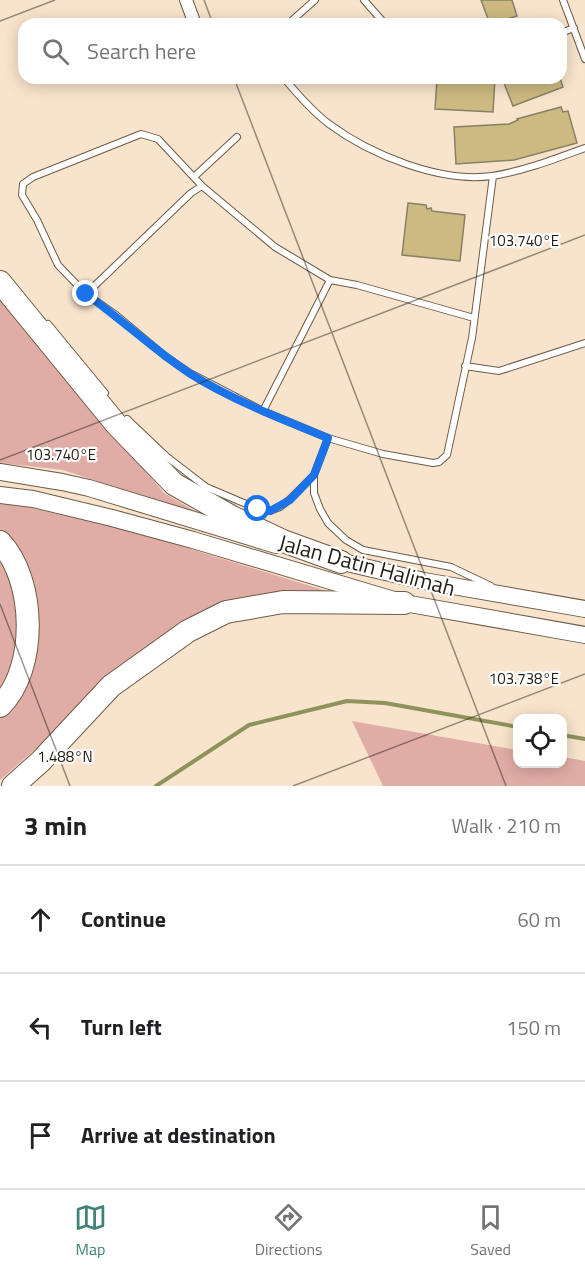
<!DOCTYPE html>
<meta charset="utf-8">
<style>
body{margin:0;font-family:"Titillium Web",sans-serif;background:#f2f2f2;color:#202124}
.controls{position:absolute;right:18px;bottom:18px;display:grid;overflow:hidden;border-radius:12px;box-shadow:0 3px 15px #0003}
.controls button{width:54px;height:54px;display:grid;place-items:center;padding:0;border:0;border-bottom:2px solid #e0e0e0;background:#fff;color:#202124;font:30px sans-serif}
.stop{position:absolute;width:18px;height:18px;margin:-14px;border:4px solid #1a73e8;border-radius:50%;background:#fff}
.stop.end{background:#1a73e8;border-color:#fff;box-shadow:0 2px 6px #0008}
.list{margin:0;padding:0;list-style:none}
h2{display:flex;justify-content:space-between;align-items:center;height:78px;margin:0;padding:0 24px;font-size:26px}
h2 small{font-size:20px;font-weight:400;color:#757577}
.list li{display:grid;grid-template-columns:39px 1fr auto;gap:18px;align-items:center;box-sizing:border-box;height:108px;padding:0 24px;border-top:2px solid #e0e0e0}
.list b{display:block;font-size:22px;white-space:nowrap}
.list em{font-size:20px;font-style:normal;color:#757577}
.icon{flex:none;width:33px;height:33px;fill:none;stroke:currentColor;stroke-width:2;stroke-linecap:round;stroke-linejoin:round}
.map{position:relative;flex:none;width:585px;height:786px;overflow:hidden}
.search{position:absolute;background:#fff;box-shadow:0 3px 15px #0003;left:18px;right:18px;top:18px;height:66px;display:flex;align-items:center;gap:15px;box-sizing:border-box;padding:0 21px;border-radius:18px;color:#757577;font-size:22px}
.sheet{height:402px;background:#fff}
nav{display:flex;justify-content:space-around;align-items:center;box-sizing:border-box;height:84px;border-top:2px solid #e0e0e0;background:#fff;font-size:16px;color:#757577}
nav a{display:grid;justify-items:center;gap:3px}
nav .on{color:#3e8377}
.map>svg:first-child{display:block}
.green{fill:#e0ada6}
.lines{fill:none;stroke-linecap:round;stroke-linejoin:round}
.stream{stroke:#8c945b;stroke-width:4}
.building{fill:#ccba80;stroke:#888166;stroke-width:1.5}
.lane-casing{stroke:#6c5b46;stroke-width:8}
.street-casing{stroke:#6c5b46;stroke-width:14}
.secondary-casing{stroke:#6c5b46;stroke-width:18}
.highway-casing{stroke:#6c5b46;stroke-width:24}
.lane{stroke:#fff;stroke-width:6}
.street{stroke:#fff;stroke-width:12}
.secondary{stroke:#fff;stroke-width:16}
.highway{stroke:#fff;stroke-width:22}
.route{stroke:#1a73e8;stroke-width:8}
.ticks{fill:none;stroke:#221b12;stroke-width:1.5;stroke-opacity:0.45}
.labels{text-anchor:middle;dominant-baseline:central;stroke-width:4.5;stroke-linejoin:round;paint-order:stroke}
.street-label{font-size:22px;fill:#221b12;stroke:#fff}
.ticks-label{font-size:15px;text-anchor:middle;fill:#221b12;stroke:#fff;stroke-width:4.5;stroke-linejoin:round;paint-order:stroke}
</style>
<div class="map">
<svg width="585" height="786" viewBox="0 0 585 786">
<rect width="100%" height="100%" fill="#f8e3cc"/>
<path class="green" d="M0 297 164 493 205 517 63 470 0 463Z
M0 501 139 533 349 598 291 599 145 653 0 780V713L35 653 0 535Z
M0 556 15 582 22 626 14 666 0 688Z
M352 721 517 750 518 764H562L563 757 585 761V786H383Z"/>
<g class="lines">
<path class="stream" d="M562 735 585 739
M156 786 249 725 347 701 385 703 518 727"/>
</g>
<path class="building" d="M481 0H512L517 16 490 24Z
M437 78H495L493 112 435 109Z
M502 78H560L563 87 513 106Z
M561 107 563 112 568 111 577 143 514 160 456 164 454 127 509 124 518 120 517 119Z
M408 203 426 205 427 209 431 208 432 211 465 215 460 261 402 255Z"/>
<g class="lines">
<defs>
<path id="lane" d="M364 0 385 24
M563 0 585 59
M288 24 315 0
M561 33 574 28
M284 78C298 95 312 111 329 124 371 155 440 183 492 176 524 171 555 159 585 148
M195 176 237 137
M86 294 191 193 202 186
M474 318 357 285 330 280 275 247 202 186 158 139 141 134 33 177 23 184 22 195 37 220 58 265 86 294 116 315 165 356 190 373 263 411 328 438 383 454 433 463 439 462 447 455 472 338 493 176
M48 324 105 393
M465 366 499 371 585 343
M263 411 330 280
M127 419 167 457 206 487 258 509 270 511 280 507 289 500 314 475
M328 438 314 475V493L320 509 328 523 346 540 363 550 451 567 491 586"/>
<path id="street" d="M186 0 195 24"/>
<path id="secondary" d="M0 472 62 482 89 488 276 545
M0 495 33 499 112 518 193 540 404 603 585 635
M330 559 424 581 585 609"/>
<path id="highway" d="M0 282 116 424 174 484 232 517 283 541 341 562
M0 542C36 580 38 669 0 706
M13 786 41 761 111 686 188 631 226 612 283 602 404 603"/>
</defs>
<use href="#lane" class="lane-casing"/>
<use href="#street" class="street-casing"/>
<use href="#secondary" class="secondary-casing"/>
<use href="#highway" class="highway-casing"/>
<use href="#lane" class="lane"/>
<use href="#street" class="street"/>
<use href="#secondary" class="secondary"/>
<use href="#highway" class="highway"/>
</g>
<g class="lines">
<path class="route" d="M86 294C121 319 153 349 189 373 232 400 281 419 328 438L314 475 290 500 270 511 258 509"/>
</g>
<path class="ticks" d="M204 0 213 24M0 21 55 0M234 78 506 786M0 460 585 235M0 604 70 786M293 786 585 674"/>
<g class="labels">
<g class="street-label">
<text transform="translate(367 565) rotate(15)">Jalan Datin Halimah</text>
</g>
</g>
<g class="ticks-label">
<text x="524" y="246">103.740°E</text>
<text x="61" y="460">103.740°E</text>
<text x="524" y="684">103.738°E</text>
<text x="65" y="762">1.488°N</text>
</g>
</svg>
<div class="controls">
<button><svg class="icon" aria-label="locate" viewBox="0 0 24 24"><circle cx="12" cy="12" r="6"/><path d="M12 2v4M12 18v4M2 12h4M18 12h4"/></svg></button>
</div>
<div class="stop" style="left:258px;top:509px"></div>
<div class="stop end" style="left:86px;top:294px"></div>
<div class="search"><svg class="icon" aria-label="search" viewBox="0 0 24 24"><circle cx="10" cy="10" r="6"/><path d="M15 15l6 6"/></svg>Search here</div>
</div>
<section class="sheet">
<h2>3 min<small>Walk · 210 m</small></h2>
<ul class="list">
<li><svg class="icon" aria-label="ahead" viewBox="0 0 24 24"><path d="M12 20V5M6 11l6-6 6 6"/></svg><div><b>Continue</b></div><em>60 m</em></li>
<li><svg class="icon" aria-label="left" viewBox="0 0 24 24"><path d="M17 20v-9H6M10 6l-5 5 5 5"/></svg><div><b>Turn left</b></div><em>150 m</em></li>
<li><svg class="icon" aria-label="arrive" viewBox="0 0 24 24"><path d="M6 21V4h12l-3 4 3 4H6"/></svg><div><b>Arrive at destination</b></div></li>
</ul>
</section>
<nav>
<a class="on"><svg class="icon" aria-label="map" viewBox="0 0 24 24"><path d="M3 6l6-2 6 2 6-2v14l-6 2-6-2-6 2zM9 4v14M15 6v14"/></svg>Map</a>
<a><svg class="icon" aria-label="directions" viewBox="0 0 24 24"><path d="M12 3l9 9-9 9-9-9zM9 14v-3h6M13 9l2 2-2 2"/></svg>Directions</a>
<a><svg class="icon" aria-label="saved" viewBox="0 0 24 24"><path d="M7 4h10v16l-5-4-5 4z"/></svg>Saved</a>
</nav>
